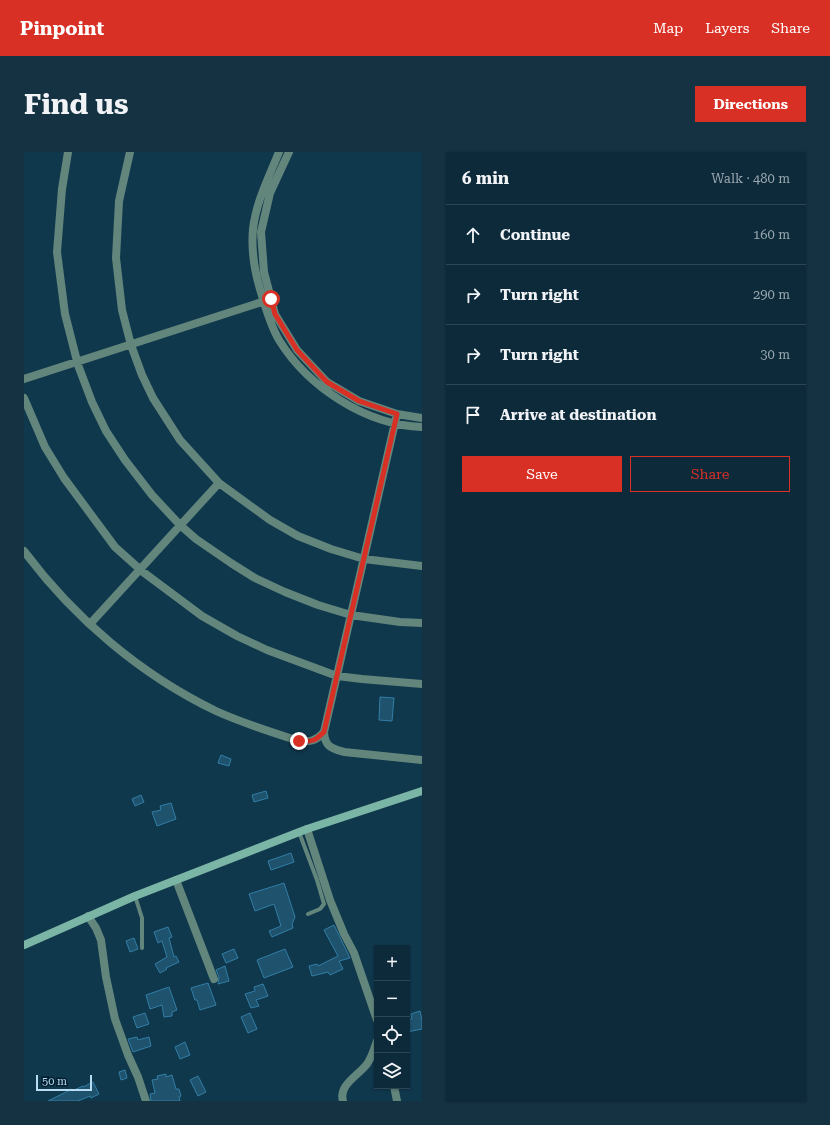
<!DOCTYPE html>
<meta charset="utf-8">
<style>
body{margin:0;font-family:"Roboto Serif",serif;background:#153242;color:#f1f3f6}
.controls{position:absolute;right:12px;bottom:12px;display:grid;overflow:hidden;border-radius:0px;box-shadow:0 1px 3px #0004}
.controls button{width:36px;height:36px;display:grid;place-items:center;padding:0;border:0;border-bottom:1px solid #2c4654;background:#0c2a3a;color:#f1f3f6;font:20px sans-serif}
.scale{position:absolute;left:12px;bottom:10px;width:56px;box-sizing:border-box;padding-left:4px;border:2px solid #b9dcf2;border-top:0;font-size:11px;line-height:14px;white-space:nowrap;color:#b9dcf2;-webkit-text-stroke:3px #001f2e;paint-order:stroke}
.stop{position:absolute;width:12px;height:12px;margin:-9px;border:3px solid #d93025;border-radius:50%;background:#fff}
.stop.end{background:#d93025;border-color:#fff;box-shadow:0 1px 4px #0008}
.list{margin:0;padding:0;list-style:none}
h2{display:flex;justify-content:space-between;align-items:center;height:52px;margin:0;padding:0 16px;font-size:17px}
h2 small{font-size:13px;font-weight:400;color:#9aa7af}
.list li{display:grid;grid-template-columns:26px 1fr auto;gap:12px;align-items:center;box-sizing:border-box;height:60px;padding:0 16px;border-top:1px solid #2c4654}
.list b{display:block;font-size:15px;white-space:nowrap}
.list em{font-size:13px;font-style:normal;color:#9aa7af}
.actions{display:flex;gap:8px;padding:12px 16px}
.actions a{flex:1;padding:9px 0;border:1px solid #d93025;border-radius:0px;text-align:center;font-size:14px;color:#d93025}
.actions .main{background:#d93025;color:#fff}
.icon{flex:none;width:22px;height:22px;fill:none;stroke:currentColor;stroke-width:2;stroke-linecap:round;stroke-linejoin:round}
.map{position:relative;flex:none;width:398px;height:949px;overflow:hidden;border-radius:0px}
header{display:flex;align-items:center;gap:24px;box-sizing:border-box;height:56px;padding:0 20px;background:#d93025;color:#fff}
header strong{font-size:19px}
nav{display:flex;gap:22px;margin-inline-start:auto;font-size:14px}
.intro{display:flex;align-items:center;justify-content:space-between;box-sizing:border-box;height:96px;padding:0 24px}
h1{margin:0;font-size:28px}
.button{padding:10px 18px;border-radius:0px;background:#d93025;color:#fff;font-size:14px;font-weight:700}
main{display:flex;gap:24px;padding:0 24px}
aside{flex:1;background:#0c2a3a;border-radius:0px;box-shadow:0 1px 3px #0004}
.map>svg:first-child{display:block}
.building{fill:#1e526d;stroke:#327ea6}
.lines{fill:none;stroke-linecap:round;stroke-linejoin:round}
.lane{stroke:#63867c;stroke-width:4}
.street{stroke:#63867c;stroke-width:8}
.secondary{stroke:#7bb5a5;stroke-width:8}
.route{stroke:#d93025;stroke-width:5}
</style>
<header>
<strong>Pinpoint</strong>
<nav><a>Map</a><a>Layers</a><a>Share</a></nav>
</header>
<div class="intro"><h1>Find us</h1><a class="button">Directions</a></div>
<main>
<div class="map">
<svg width="398" height="949" viewBox="0 0 398 949">
<rect width="100%" height="100%" fill="#10384d"/>
<path class="building" d="M356 545 370 546 368 569 355 568Z
M197 603 207 607 205 614 194 611Z
M242 639 244 646 230 650 228 643Z
M117 643 120 650 111 654 108 647Z
M147 651 152 667 133 674 128 660 137 658 136 654Z
M267 701 270 710 247 718 244 709Z
M260 731 271 765 268 772 269 776 248 785 245 779 257 774 250 752 231 759 225 742Z
M310 773 326 806 315 809 319 817 306 823 304 820 288 824 285 814 293 812 294 814 314 804 300 778Z
M144 775 148 785 145 786 150 805 152 804 155 810 142 816 143 817 136 821 131 812 143 805 138 789 134 791 130 780Z
M110 786 114 797 106 800 102 789Z
M210 797 214 806 202 811 198 802Z
M261 797 269 815 240 826 233 808Z
M201 814 205 829 194 832 195 825 192 818Z
M184 831 192 853 176 858 173 848H171L167 836Z
M239 832 244 844 232 848 235 854 227 856 221 842 231 839 230 835Z
M145 835 153 858 148 860V864L140 865 138 853 126 857 122 843Z
M396 859 398 869V877L383 880V868L388 867 387 862Z
M121 861 125 872 113 876 109 865Z
M226 861 233 877 224 881 217 865Z
M113 885 114 888 125 885 127 894 109 900 104 887Z
M161 890 166 903 156 907 151 895Z
M101 918 103 926 97 928 95 920Z
M142 922V925L148 923 152 937H155L157 944 155 945 156 949H127L126 942 131 941 128 928 134 927 133 924Z
M174 924 182 940 174 944 166 928Z
M69 930 75 942 67 946 66 944 54 949H24L48 937V939L59 934V935Z"/>
<g class="lines">
<path class="lane" d="M275 680 293 728 300 752 296 757 284 762
M111 744 118 766V796"/>
<path class="street" d="M44 0 38 37 33 100 41 162 54 213 68 250 82 279 101 308 128 343 156 373 172 387 207 411 231 426 261 440 294 453 327 463 376 470 398 471
M106 0 95 49 92 106 98 158 107 193 118 223 129 246 156 288 195 331 246 368 274 384 307 397 340 407 398 414
M255 0C245 25 232 50 229 77 227 99 230 117 236 137 241 154 246 173 255 188 284 235 342 273 398 275
M265 0 246 41 237 80 240 120 251 162 273 198 303 230 335 249 373 262 398 266
M0 227 244 148
M0 246 21 295 40 326 91 395 119 420 178 464 213 484 243 498 313 524 338 527 398 532
M373 262 300 580C301 595 307 596 320 600L398 608
M0 399C50 466 117 523 192 559 218 571 247 580 275 589 286 590 292 589 300 580
M66 472 195 331
M283 677 306 748 320 782 330 801 353 868
M152 728 190 827
M64 764 72 776 77 788 82 825 91 867 104 903 114 925 122 949
M370 934 373 949
M319 949C314 933 335 923 343 912 348 905 350 897 353 889"/>
<path class="secondary" d="M0 793 111 744 283 677 398 639"/>
</g>
<g class="lines">
<path class="route" d="M247 147 251 162 273 198 303 230 335 249 373 262 300 580C291 589 288 590 275 589"/>
</g>
</svg>
<div class="controls">
<button>+</button>
<button>−</button>
<button><svg class="icon" aria-label="locate" viewBox="0 0 24 24"><circle cx="12" cy="12" r="6"/><path d="M12 2v4M12 18v4M2 12h4M18 12h4"/></svg></button>
<button><svg class="icon" aria-label="layers" viewBox="0 0 24 24"><path d="M12 4l9 5-9 5-9-5zM3 14l9 5 9-5"/></svg></button>
</div>
<div class="scale">50 m</div>
<div class="stop" style="left:247px;top:147px"></div>
<div class="stop end" style="left:275px;top:589px"></div>
</div>
<aside>
<h2>6 min<small>Walk · 480 m</small></h2>
<ul class="list">
<li><svg class="icon" aria-label="ahead" viewBox="0 0 24 24"><path d="M12 20V5M6 11l6-6 6 6"/></svg><div><b>Continue</b></div><em>160 m</em></li>
<li><svg class="icon" aria-label="right" viewBox="0 0 24 24"><path d="M7 20v-9h11M14 6l5 5-5 5"/></svg><div><b>Turn right</b></div><em>290 m</em></li>
<li><svg class="icon" aria-label="right" viewBox="0 0 24 24"><path d="M7 20v-9h11M14 6l5 5-5 5"/></svg><div><b>Turn right</b></div><em>30 m</em></li>
<li><svg class="icon" aria-label="arrive" viewBox="0 0 24 24"><path d="M6 21V4h12l-3 4 3 4H6"/></svg><div><b>Arrive at destination</b></div></li>
</ul>
<div class="actions"><a class="main">Save</a><a>Share</a></div>
</aside>
</main>
